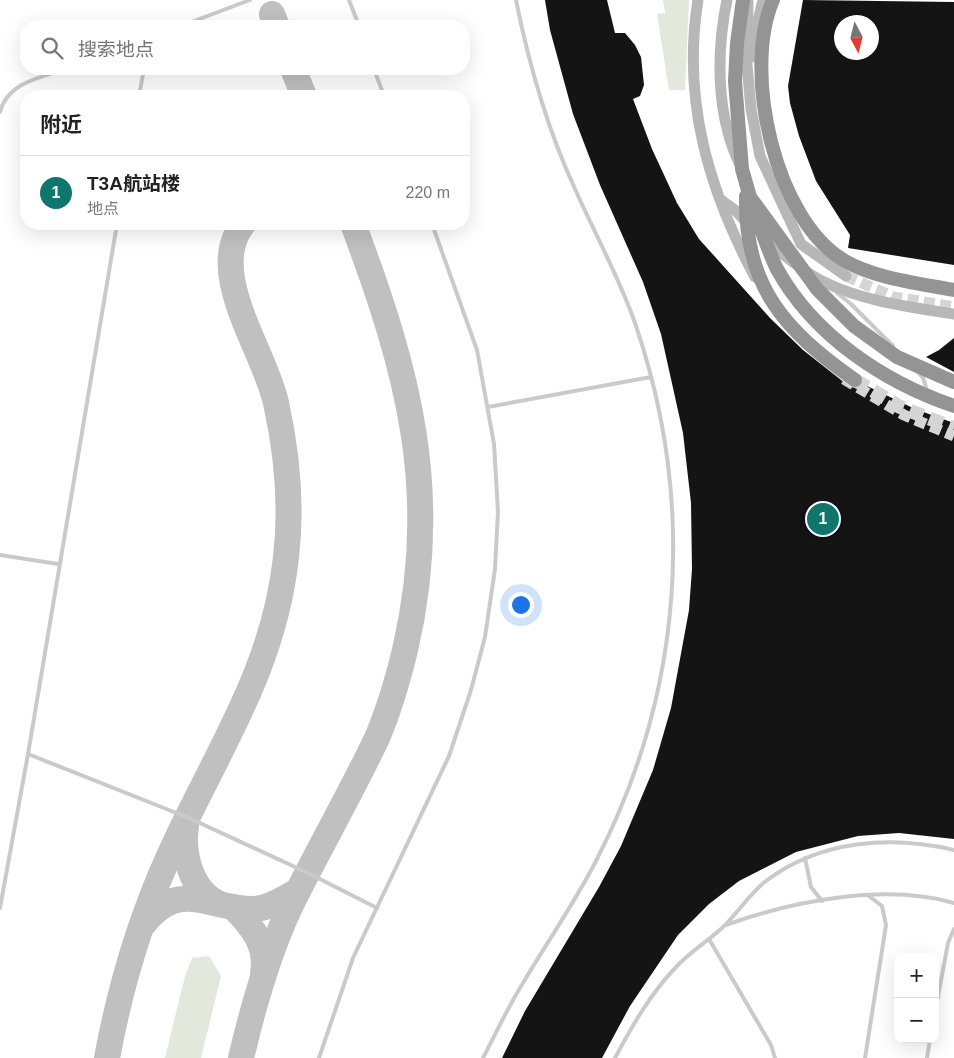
<!DOCTYPE html>
<html lang="zh">
<meta charset="utf-8">
<style>
body{margin:0;font-family:Arial,"Noto Sans SC",sans-serif;background:#f6f6f6;color:#222}
.controls{position:absolute;right:15px;bottom:15px;display:grid;overflow:hidden;border-radius:10px;box-shadow:0 5px 20px #0002}
.controls button{width:45px;height:45px;display:grid;place-items:center;padding:0;border:0;border-bottom:1px solid #e0e0e0;background:#fff;color:#222;font:25px sans-serif}
.compass{position:absolute;left:834px;top:15px;width:45px;height:45px;border-radius:50%;background:#fff;box-shadow:0 5px 20px #0002;rotate:173deg}
.you{position:absolute;left:520px;top:604px;width:18px;height:18px;margin:-12px;border:4px solid #fff;border-radius:50%;background:#1a73e8;box-shadow:0 0 0 8px #1a73e833}
.badge{display:grid;place-items:center;width:32px;height:32px;border-radius:50%;background:#0f766e;color:#fff;font-size:16px;font-weight:700}
.pin{position:absolute;translate:-50% -50%;border:2px solid #fff;box-shadow:0 1px 5px #0006}
.list{margin:0;padding:0;list-style:none}
h2{display:flex;justify-content:space-between;align-items:center;height:65px;margin:0;padding:0 20px;font-size:21px}
h2 small{font-size:16px;font-weight:400;color:#767676}
.list li{display:grid;grid-template-columns:32px 1fr auto;gap:15px;align-items:center;box-sizing:border-box;height:75px;padding:0 20px;border-top:1px solid #e0e0e0}
.list b{display:block;font-size:19px;white-space:nowrap}
.list p{margin:0;font-size:16px;white-space:nowrap;color:#767676}
.list em{font-size:16px;font-style:normal;color:#767676}
.icon{flex:none;width:28px;height:28px;fill:none;stroke:currentColor;stroke-width:2;stroke-linecap:round;stroke-linejoin:round}
.map{position:relative;flex:none;width:954px;height:1058px;overflow:hidden}
.search{position:absolute;background:#fff;box-shadow:0 5px 20px #0002;left:20px;top:20px;width:450px;height:55px;display:flex;align-items:center;gap:12px;box-sizing:border-box;padding:0 18px;border-radius:20px;color:#767676;font-size:19px}
.panel{position:absolute;background:#fff;box-shadow:0 5px 20px #0002;left:20px;top:90px;width:450px;height:140px;border-radius:20px}
.map>svg:first-child{display:block}
.green{fill:#e2e9dc}
.lines{fill:none;stroke-linecap:round;stroke-linejoin:round}
.taxiway{stroke:#c0c0c0;stroke-width:26}
.building{fill:#141414;fill-rule:evenodd}
.secondary-tunnel{stroke:#d5d5d5;stroke-width:11;stroke-dasharray:11 5.5;stroke-linecap:butt}
.highway-tunnel{stroke:#d5d5d5;stroke-width:14;stroke-dasharray:14 7;stroke-linecap:butt}
.lane{stroke:#cacaca;stroke-width:4}
.secondary{stroke:#b7b7b7;stroke-width:11}
.highway{stroke:#949494;stroke-width:14}
</style>
<div class="map">
<svg width="954" height="1058" viewBox="0 0 954 1058">
<rect width="100%" height="100%" fill="#fff"/>
<path class="green" d="M663 0H689L685 90H669L657 14 665 13Z
M209 956 221 976 201 1058H165L185 976 192 958Z"/>
<g class="lines">
<path class="taxiway" d="M272 14 277 26
M293 69 304 96
M186 826C182 854 191 892 220 904
M234 908C252 926 268 946 263 973
M143 925C180 876 212 911 256 909 272 907 284 898 298 891
M107 1058C120 988 140 920 169 856 215 754 274 671 286 557 292 506 287 453 276 403 265 351 205 272 243 224
M241 1058C253 1007 268 954 290 907 318 850 350 795 377 738 389 710 398 679 405 650 442 493 408 370 353 224"/>
</g>
<path class="building" d="M545 0H607L615 33H625L635 45 641 57 644 85 640 96 633 99 652 149 677 203 699 239 770 318 803 350 850 387 858 388 863 384 915 409 954 423V839L899 833 858 836 796 852 739 881 709 904 678 935 630 1006 602 1058H502L525 1011 599 887 621 846 653 770 671 708 689 610 692 569 691 503 683 433 661 334 643 282 600 185 573 114 550 30Z
M803 0 954 2V265L848 248 850 235 816 181 799 136 790 103 788 86ZM842 22H872V52H842Z
M954 338V372L926 357 939 350Z"/>
<g class="lines">
<path class="secondary-tunnel" d="M846 276 894 297 954 307
M844 379 904 415 954 436"/>
<path class="highway-tunnel" d="M855 380 900 407 954 428"/>
<path class="lane" d="M349 0 359 26
M181 26 250 0
M374 69 384 96
M139 96 144 69
M0 112C7 83 41 77 65 69
M117 224 28 754 189 818 308 873 377 908
M837 293 851 304 893 346
M917 371 923 378 928 393
M488 407 651 377
M0 555 58 564
M805 858 811 887 822 901
M0 908 28 754
M726 925C792 901 885 883 954 903
M709 939 771 1045 775 1058
M935 1013 948 943 954 929
M319 1058 353 958 449 756 471 690 485 637 495 569 498 512 494 444 477 350 432 224
M483 1058C496 1033 508 1007 523 983 547 942 574 904 596 861 683 692 697 504 635 323 619 277 595 234 575 189 547 128 529 65 516 0
M615 1058C632 1026 651 993 676 967 690 952 708 941 722 928 738 913 749 894 766 881 820 840 891 835 954 850
M865 1058 886 925 882 906 869 896
M927 1058 930 1039"/>
<path class="secondary" d="M698 0C682 99 708 189 755 277
M727 0C716 54 716 117 741 167
M748 2 747 65 751 109 760 156 801 244 846 276
M754 57 756 29 763 0
M721 200 736 211 749 225
M765 239C782 254 800 269 820 280 860 301 910 307 954 314"/>
<path class="highway" d="M743 0 737 43 735 81 742 169 750 197 817 289 854 326 897 357 954 382
M773 0C742 71 775 221 845 261 877 279 918 283 954 290
M746 196C744 286 785 331 855 380
M755 212C762 231 768 251 777 269 814 336 884 382 954 406"/>
</g>
</svg>
<div class="controls">
<button>+</button>
<button>−</button>
</div>
<svg class="compass" viewBox="-18 -18 36 36"><path d="M0-13l5 13h-10z" fill="#e53935"/><path d="M0 13l5-13h-10z" fill="#767676"/></svg>
<div class="you"></div>
<div class="pin badge" style="left:823px;top:519px">1</div>
<div class="search"><svg class="icon" aria-label="search" viewBox="0 0 24 24"><circle cx="10" cy="10" r="6"/><path d="M15 15l6 6"/></svg>搜索地点</div>
<section class="panel">
<h2>附近<small></small></h2>
<ul class="list">
<li><span class="badge">1</span><div><b>T3A航站楼</b><p>地点</p></div><em>220 m</em></li>
</ul>
</section>
</div>
